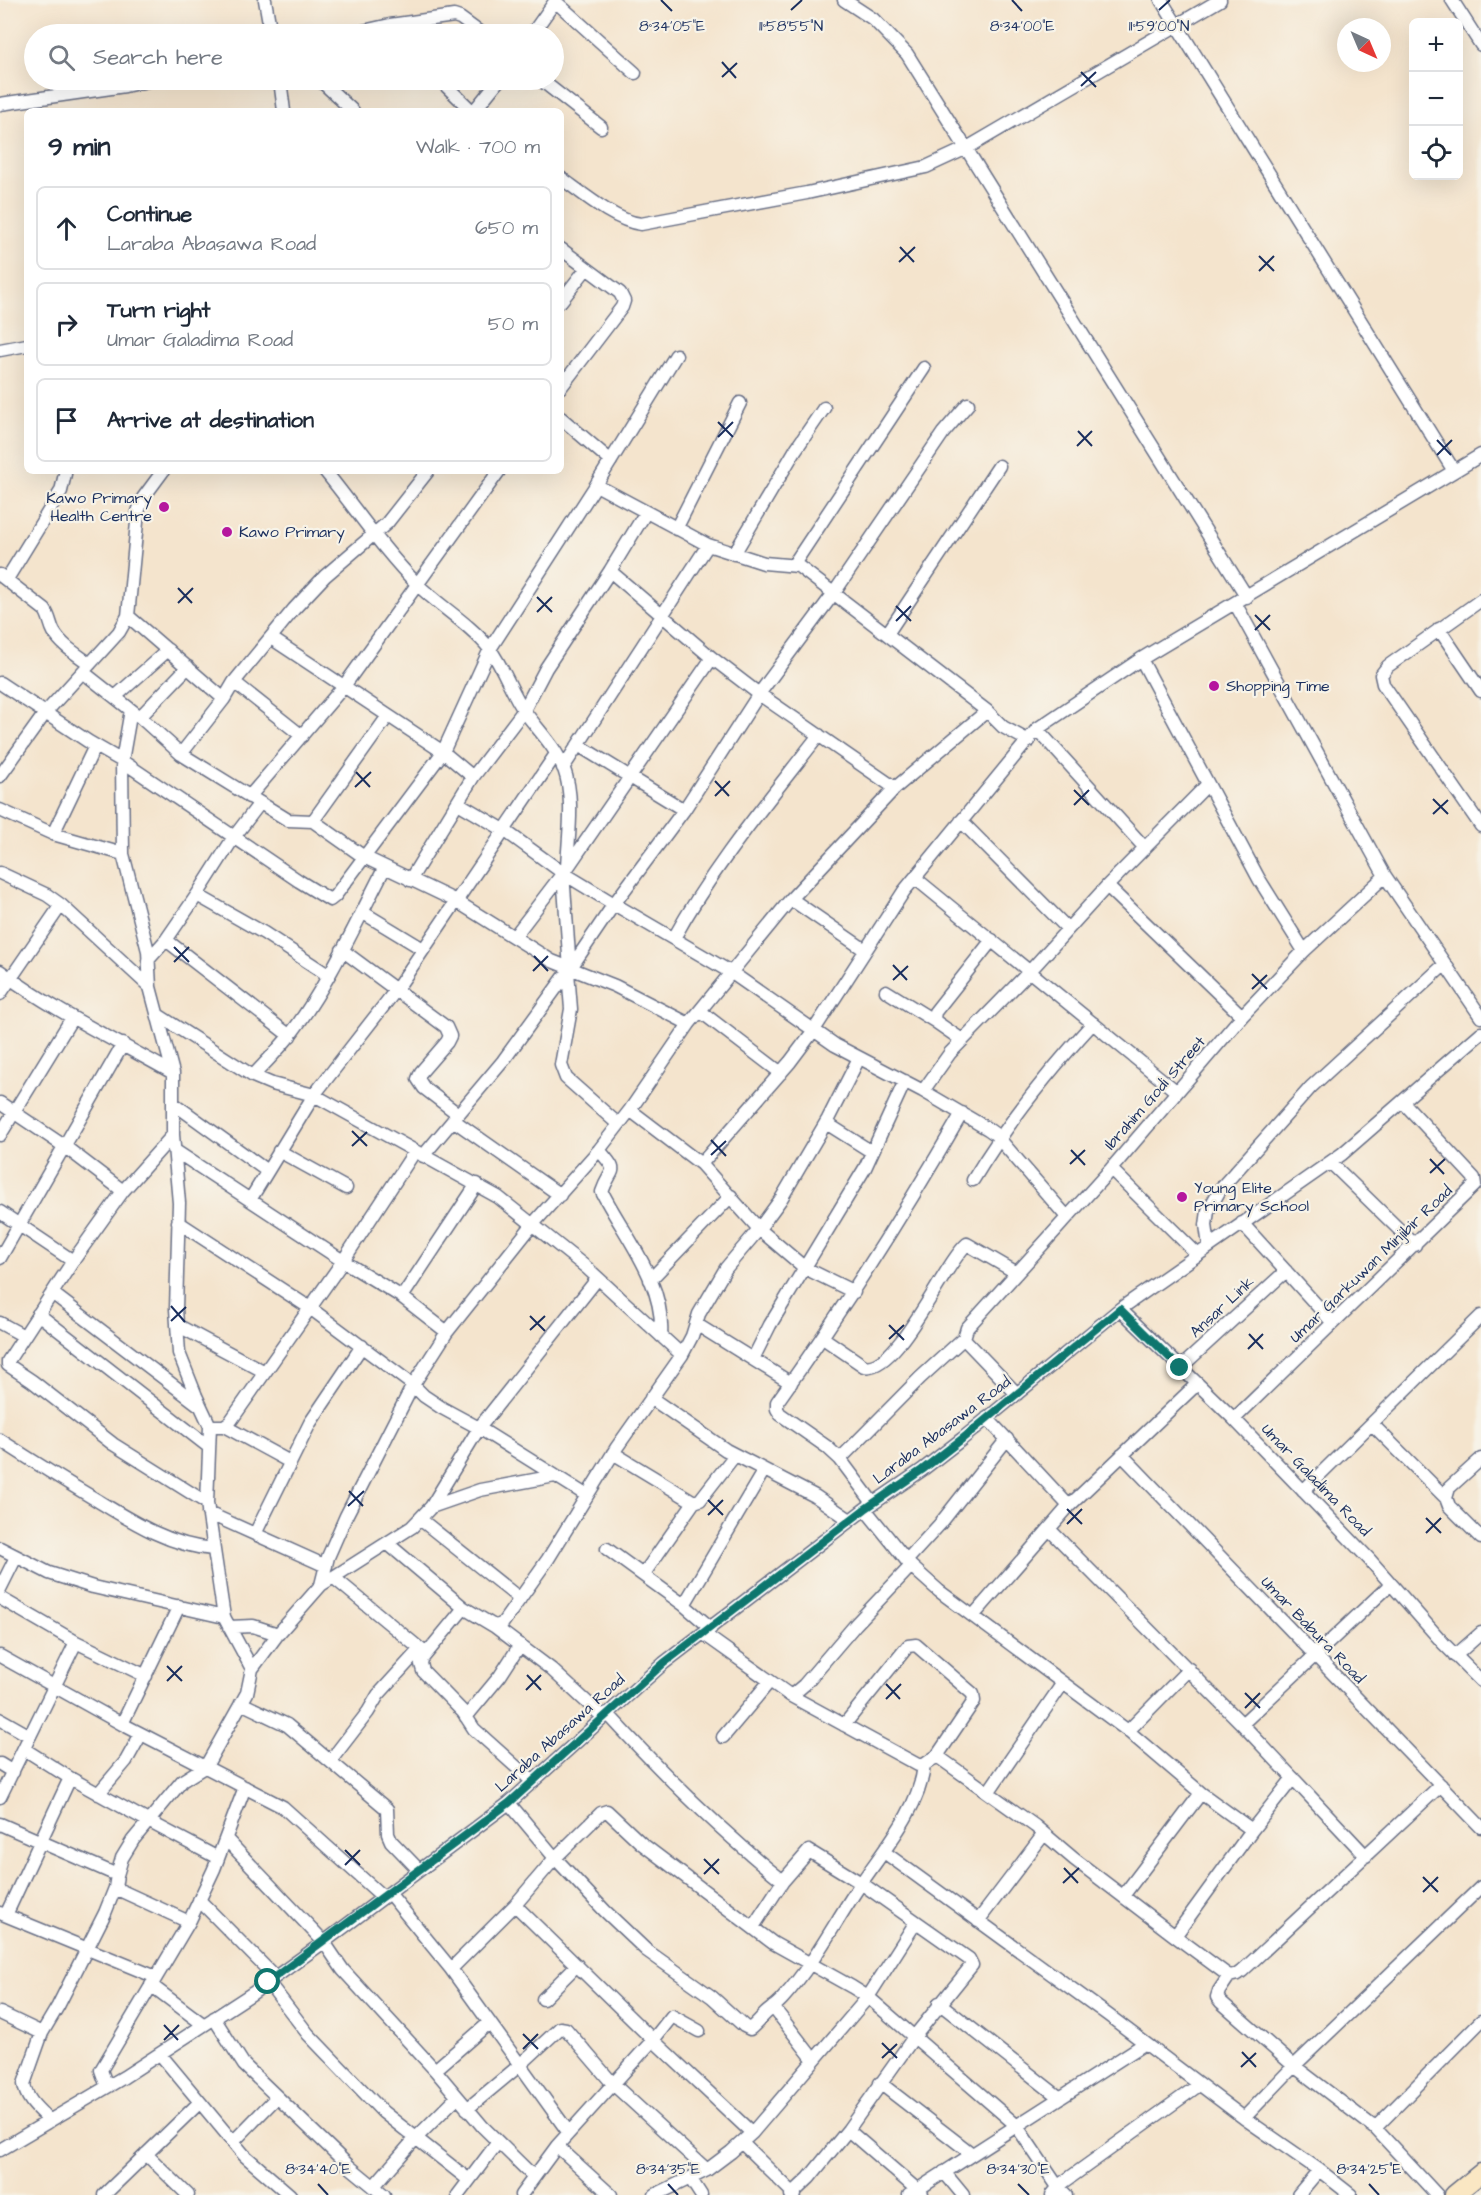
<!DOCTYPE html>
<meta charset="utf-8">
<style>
body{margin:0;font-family:"Architects Daughter",sans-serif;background:#f2f2f3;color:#1f2937}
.controls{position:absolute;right:18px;top:18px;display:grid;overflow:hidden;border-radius:9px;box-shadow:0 6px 24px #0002}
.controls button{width:54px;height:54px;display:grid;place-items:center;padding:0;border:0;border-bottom:2px solid #e0e1e3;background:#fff;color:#1f2937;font:30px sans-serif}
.compass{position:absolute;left:1337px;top:18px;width:54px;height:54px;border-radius:50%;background:#fff;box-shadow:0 6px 24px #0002;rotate:136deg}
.stop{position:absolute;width:18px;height:18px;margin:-14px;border:4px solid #0f766e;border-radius:50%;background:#fff}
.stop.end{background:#0f766e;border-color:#fff;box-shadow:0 2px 6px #0008}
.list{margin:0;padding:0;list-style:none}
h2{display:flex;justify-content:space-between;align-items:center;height:78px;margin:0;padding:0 24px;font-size:26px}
h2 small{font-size:20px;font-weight:400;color:#747a83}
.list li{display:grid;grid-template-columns:39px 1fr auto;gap:18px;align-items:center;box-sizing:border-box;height:84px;margin:0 12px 12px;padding:0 12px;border:2px solid #e0e1e3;border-radius:9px}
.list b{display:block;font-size:22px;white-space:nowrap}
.list p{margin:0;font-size:20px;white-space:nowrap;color:#747a83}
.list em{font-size:20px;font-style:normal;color:#747a83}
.icon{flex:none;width:33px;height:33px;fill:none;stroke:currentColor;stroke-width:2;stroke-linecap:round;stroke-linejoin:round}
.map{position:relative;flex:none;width:1481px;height:2195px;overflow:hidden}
.search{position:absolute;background:#fff;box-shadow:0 6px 24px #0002;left:24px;top:24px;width:540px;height:66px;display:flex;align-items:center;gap:15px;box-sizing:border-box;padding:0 21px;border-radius:33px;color:#747a83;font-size:22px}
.panel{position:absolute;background:#fff;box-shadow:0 6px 24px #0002;left:24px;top:108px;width:540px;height:366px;border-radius:9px}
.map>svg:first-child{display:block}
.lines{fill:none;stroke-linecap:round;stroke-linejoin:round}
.street-casing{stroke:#676e85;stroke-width:15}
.secondary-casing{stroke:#676e85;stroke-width:21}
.street{stroke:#fff;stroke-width:12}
.secondary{stroke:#fae7c3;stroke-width:18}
.route{stroke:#0f766e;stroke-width:8}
.ticks{fill:none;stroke:#1b2f5e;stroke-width:2}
.poi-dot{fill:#b5179e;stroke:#f7f3e8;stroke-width:2}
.labels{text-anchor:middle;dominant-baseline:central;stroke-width:4.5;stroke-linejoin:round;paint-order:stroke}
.poi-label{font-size:16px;fill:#1b2f5e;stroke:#f7f3e8;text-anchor:start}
.street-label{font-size:16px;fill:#1b2f5e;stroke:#f7f3e8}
.ticks-label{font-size:15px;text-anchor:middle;fill:#1b2f5e;stroke:#f7f3e8;stroke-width:4.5;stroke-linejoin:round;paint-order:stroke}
</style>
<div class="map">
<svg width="1481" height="2195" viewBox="0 0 1481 2195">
<rect width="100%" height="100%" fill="#f7f3e8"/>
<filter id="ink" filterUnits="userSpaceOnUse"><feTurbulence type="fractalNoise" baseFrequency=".0167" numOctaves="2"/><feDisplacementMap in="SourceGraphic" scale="12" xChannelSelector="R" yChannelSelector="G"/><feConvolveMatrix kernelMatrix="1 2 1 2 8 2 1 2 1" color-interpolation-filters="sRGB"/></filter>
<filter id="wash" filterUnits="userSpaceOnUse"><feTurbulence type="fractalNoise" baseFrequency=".008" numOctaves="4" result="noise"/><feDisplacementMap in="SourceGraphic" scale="24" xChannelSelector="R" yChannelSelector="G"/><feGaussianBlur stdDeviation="1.35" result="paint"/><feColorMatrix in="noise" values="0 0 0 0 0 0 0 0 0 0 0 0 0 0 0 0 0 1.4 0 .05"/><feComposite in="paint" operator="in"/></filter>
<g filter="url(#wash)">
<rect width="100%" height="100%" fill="#f4e4cd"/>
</g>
<g filter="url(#ink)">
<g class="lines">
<defs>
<path id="street" d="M265 0 271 34
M844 0 873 19 907 54 1247 597
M1161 0 1454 471
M1452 0 1481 45
M555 1 635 73
M350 34 390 25 454 16 460 18 482 34
M532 34 556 0
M280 80 284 111
M320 80 353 111
M440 80 472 111
M541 80 601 127
M0 104 125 86 152 80
M474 111 499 80
M561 178C582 193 615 221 641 224L807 193 926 167 967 148 1220 0
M561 249 620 293 624 301 622 307 561 387
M561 301 586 269
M0 350 27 345
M561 418 611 461
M325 471C356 509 383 550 417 584 440 607 469 623 489 648 504 668 511 692 525 712 538 730 556 747 564 769 575 799 568 837 567 869L563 873 570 969 503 1061 423 1156
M596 485 708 545 764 563 798 566 987 711 1003 727 1029 741
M676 529 740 403
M734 554 796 449 824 408
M794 564 924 368
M610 571 712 658 759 694 895 788
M0 575 45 610C50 617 50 625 54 632 62 646 78 655 90 664
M7 579 61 491 65 474
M1481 600 1388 666 1381 675 1383 684 1481 826
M1235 603 1385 876 1481 1017
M128 616 224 699 234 682 294 609 325 576 387 523 428 471
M1439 629 1481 691
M887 634 999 466
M271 638 443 752 473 777
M1141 659 1259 879 1304 951
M83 672 140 717 181 754 288 820 313 821 364 857 456 901 552 961 615 986 689 1024
M234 682 302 736
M0 683 89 742 122 761 299 881 330 900 335 896 443 752 490 649 596 485 676 355
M115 697 168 650
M131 710 122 761 123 854 148 951 150 987 173 1073V1135L179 1203 176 1309 179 1353 196 1396 210 1426 207 1503 224 1617 252 1669
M140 717 188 667
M1037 729 1145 848
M578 745 684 810
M181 754 224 699
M563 768 708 545
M0 776 46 712 119 632 128 616 138 512 143 498 163 471
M249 797 344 686 499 471
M260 803 234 837 197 895 264 933 328 975
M458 803 504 830 563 873 614 904 684 810 759 694 834 593 943 433 968 404
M0 810 53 834 123 854
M313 821 388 716
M961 821 1068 929
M53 834 95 746
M568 867 712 658
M0 873 47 895 61 905 150 987
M915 878 1177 1092
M410 880 473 777 524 710 546 668 610 571 646 512
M1107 886 1242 1016
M791 899 865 950
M362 912 423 949
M514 937 563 873
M674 938C714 865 768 801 819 735
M166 940 290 1036
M342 950 446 1027 450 1036 447 1042 421 1072 418 1079 424 1088 458 1114
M148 960 166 940 197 895
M570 969 614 904 732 973 835 1045 923 1091 988 1129 995 1134 1067 1217
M0 971C54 1011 115 1040 173 1073
M568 972 571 1009 561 1065 566 1078 618 1124
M886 991 936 1022
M0 994 61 905
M700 1011 781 1073
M158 1015 253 1076 272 1084 314 1095 498 1197 587 1268 682 1355
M962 1040 936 1022 934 1018 935 1012 992 940
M253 1076C266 1062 279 1049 290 1035 329 984 356 923 385 867
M923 1091 950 1053 1030 971 1107 886 1208 784
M0 1103 64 1146 123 1191
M173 1103 267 1171
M630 1110 701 1164 759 1229 805 1268 854 1292
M453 1120 560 1195
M826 1123 872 1152
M0 1135 72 1018
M173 1135 123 1191 73 1261 8 1361V1365L32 1381 113 1444 207 1503
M174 1150 343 1261 402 1297 447 1332
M599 1150C621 1175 611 1166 602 1192 625 1237 665 1282 661 1336
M279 1151 346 1188
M1331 1163 1415 1245
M701 1164 790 1062 814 1030 904 891 1037 729 1141 659 1481 455
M1111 1169 1197 1254
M973 1180C1007 1123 1048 1072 1093 1023
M250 1200 314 1095 396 990 556 754
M0 1212 73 1261
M178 1222 310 1308 413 1385 424 1396 442 1408 479 1428 586 1495
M1242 1223 1333 1323
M1209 1246 1206 1225 1208 1211 1221 1188 1311 1087 1444 965
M0 1258 123 1044
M650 1280 731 1196
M52 1293 199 1405
M402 1297 477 1184
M1120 1309 1234 1419 1369 1559 1444 1644 1481 1681
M38 1314 209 1447
M0 1323 24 1336
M696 1324 791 1383
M177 1325 265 1372
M823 1338 864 1366C897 1374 945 1262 967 1244L1017 1273
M753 1359 770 1325 865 1168 905 1081
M1180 1368 1286 1271
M1017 1394 967 1342 964 1338 967 1328 1111 1169 1242 1016 1304 951 1385 876
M651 1398 726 1450 815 1496 850 1520
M987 1418 1069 1506
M1234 1419 1475 1185 1474 1178 1403 1102
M1372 1424 1446 1498
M210 1426H224L230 1422 343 1261 415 1151
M224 1426 290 1462
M0 1440C31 1460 63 1480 95 1499 131 1521 170 1546 213 1549
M613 1453 694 1502 700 1500 735 1455
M1122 1455 1481 1827
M840 1459 920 1378 964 1338
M1481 1459 1449 1488 1446 1498 1449 1506 1481 1538
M1303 1491 1481 1316
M873 1503 840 1459 827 1447 780 1414 777 1409V1402C844 1308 905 1212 962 1113
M431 1507 479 1428 598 1278
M865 1509 911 1566 939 1591 1128 1731 1201 1793 1252 1830
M208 1513 326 1566
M420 1519 520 1599
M1049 1529 1242 1724 1366 1856
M255 1534 310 1423 362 1346
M387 1543 464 1608 494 1626 502 1624 548 1559 617 1447 682 1355 692 1336 699 1314 726 1268 759 1229 781 1199 828 1119 859 1058
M0 1548 49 1573 93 1587 224 1617
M607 1549 684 1605
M907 1560 940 1524 1007 1439
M643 1575 694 1502
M333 1577 425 1653
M321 1585 412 1527 431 1507 480 1490 555 1476
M0 1589 16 1557
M0 1598 76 1642 146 1676
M464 1608 422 1659 421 1664 423 1671 463 1712 474 1729 533 1782
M973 1616 1069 1506 1197 1384
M494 1626 551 1669 603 1717
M229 1627 253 1626 278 1634
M711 1628 684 1605 764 1470
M704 1634 791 1696
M0 1656 122 1724 283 1807 383 1897
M1455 1656 1481 1633
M241 1703 287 1725 387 1809 388 1834 391 1841 419 1870
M607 1713C662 1773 719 1830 783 1881
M466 1717 500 1676 520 1645
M0 1719 30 1736
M122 1724 179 1606
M1242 1724 1391 1584
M844 1725 908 1646 916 1645 973 1694 974 1701 937 1756 924 1765H918L791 1696 804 1685 856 1624 911 1566
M1128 1731 1189 1669
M723 1737 770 1681
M24 1749 70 1778
M937 1756 1035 1826 1074 1859 1175 1936
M331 1760 368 1712 378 1695 420 1649
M0 1764 13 1772
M1441 1785 1242 1971 1238 1974 1229 1976 1219 1991 1217 1997 1221 2002 1294 2066 1481 1887
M989 1791 1063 1683
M98 1794 126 1761 141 1734
M0 1797 76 1642
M509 1803 555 1858 605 1911 646 1950 712 1997 744 2026 750 2029C756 2024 761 2018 766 2013 772 2008 778 2004 783 1998 814 1964 835 1922 860 1885 884 1849 920 1809 924 1765
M0 1824 117 1875
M226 1839 324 1942 343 1970 435 2070 483 2127 534 2177
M884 1852 1108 2015 1244 2118 1319 2170 1351 2195
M115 1888 189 1922
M389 1893 451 1969 569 2133
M1123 1896 1201 1793
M199 1900 275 1977
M515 1905 653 2040 752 2133
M0 1913 156 1977
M6 1915 70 1778 148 1821 218 1858
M978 1921 1044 1834
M753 1927 783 1881 809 1851 861 1883 969 1959 972 1965 914 2037 848 2130 809 2178 791 2195
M451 1969 515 1905 555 1858 601 1813 607 1811 641 1843 773 1943 852 1987 868 1997 1016 2125 1058 2187 1066 2195
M1229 1976 1175 1936 1252 1830 1293 1778
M268 1982 308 2034 383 2112 469 2180
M151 1985 204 2025
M543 1999 577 1965
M939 2003 1060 2098
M773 2007 814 2060
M0 2013 42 2033
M214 2018 244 2065 350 2167 384 2195
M160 2054 244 2155 290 2195
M435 2070 489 2023
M880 2083 972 2154
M107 2087 101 2070 189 1922 214 1869 245 1787
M467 2109 520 2065 560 2028 566 2029 613 2084 707 2170
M1244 2118 1294 2066 1375 2128 1437 2195
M50 2121C39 2110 26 2100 24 2084L42 2033 58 2006 105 1913 115 1888 117 1875 122 1858 133 1840 182 1781 206 1766 247 1693 252 1669 278 1634 321 1585 328 1557 346 1516 413 1385 447 1332 533 1224 599 1150 630 1110 689 1024 791 899 895 788 987 711
M1375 2128 1481 2021
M848 2130 922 2194
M233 2142 277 2097
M742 2143 795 2195
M557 2146 611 2195
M0 2150 124 2077 253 1993 324 1942 509 1803 664 1663 865 1509 922 1470 962 1439 1120 1309 1342 1154 1481 1033
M146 2154 188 2195
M944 2172 963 2195
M690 2178 701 2195
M374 2186 415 2139 456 2098
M104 2195 199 2103
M458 2195 498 2142
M521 2195 557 2146 653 2040 672 2016 699 2031
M655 2195 707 2170 731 2152 752 2133 868 1997 916 1922
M909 2195 1144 2044
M1052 2195 1061 2184 1199 2085
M1298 2195 1319 2170"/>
<path id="secondary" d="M1454 2195 1481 2173"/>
</defs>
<use href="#street" class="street-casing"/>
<use href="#secondary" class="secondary-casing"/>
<use href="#street" class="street"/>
<use href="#secondary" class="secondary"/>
</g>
</g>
<g class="lines" filter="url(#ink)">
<path class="route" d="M268 1982 509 1803 664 1663 865 1509 922 1470 962 1439 1120 1309 1180 1368"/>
</g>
<path class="ticks" d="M661 0 672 11M1012 0 1022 11M791 10 802 0M1159 10 1170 0M722 62 736 78M1081 72 1096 87M722 77 737 63M1081 86 1096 72M900 247 914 262M1259 256 1274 271M899 262 915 247M1259 271 1274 256M718 422 733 437M1078 431 1092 446M718 437 733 422M1437 440 1451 455M1077 446 1092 431M1437 455 1452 440M178 588 192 603M537 597 552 612M178 603 193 588M896 606 911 621M537 612 552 597M1255 615 1270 630M896 621 911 606M1255 630 1270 615M356 772 370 787M715 781 729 796M355 787 371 772M1074 790 1089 805M715 796 730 781M1433 799 1448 814M1074 805 1089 790M1433 814 1448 800M174 947 189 962M534 956 548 971M174 962 189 947M893 965 907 980M533 971 548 956M1252 974 1267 989M893 980 908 966M1252 989 1267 975M352 1131 367 1146M711 1140 726 1156M352 1146 367 1132M1071 1150 1085 1165M711 1155 726 1141M1430 1159 1444 1174M1070 1164 1085 1150M1430 1173 1445 1159M171 1306 185 1322M530 1316 545 1331M171 1321 186 1307M889 1325 904 1340M530 1330 545 1316M1249 1334 1263 1349M889 1339 904 1325M1248 1349 1263 1334M349 1491 363 1506M708 1500 723 1515M348 1506 364 1491M1067 1509 1082 1524M708 1515 723 1500M1426 1518 1441 1533M1067 1524 1082 1509M1426 1533 1441 1518M167 1666 182 1681M527 1675 541 1690M167 1681 182 1666M886 1684 900 1699M526 1690 541 1675M1245 1693 1260 1708M886 1699 901 1684M1245 1708 1260 1693M345 1850 360 1865M704 1859 719 1874M345 1865 360 1850M1064 1868 1078 1883M704 1874 719 1859M1423 1877 1438 1892M1063 1883 1079 1868M1423 1892 1438 1877M164 2025 178 2040M523 2034 538 2049M164 2040 179 2025M882 2043 897 2058M523 2049 538 2034M1242 2052 1256 2067M882 2058 897 2044M1241 2067 1256 2053M318 2184 328 2195M668 2184 678 2195M1018 2184 1029 2195M1369 2184 1379 2195"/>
<g class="poi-dot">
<circle cx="164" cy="507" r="6"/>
<circle cx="227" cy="532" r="6"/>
<circle cx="1214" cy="686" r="6"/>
<circle cx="1182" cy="1197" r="6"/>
</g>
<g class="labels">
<g class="poi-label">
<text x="152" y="498" text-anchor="end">Kawo Primary<tspan x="152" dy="18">Health Centre</tspan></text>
<text x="239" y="532">Kawo Primary</text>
<text x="1226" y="686">Shopping Time</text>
<text x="1194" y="1188">Young Elite<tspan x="1194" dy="18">Primary School</tspan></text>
</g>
<g class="street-label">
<text transform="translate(1155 1093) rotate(-49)">Ibrahim Godi Street</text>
<text transform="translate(1371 1264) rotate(-44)">Umar Garkuwan Minjibir Road</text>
<text transform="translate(1222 1307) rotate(-43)">Ansar Link</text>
<text transform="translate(942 1430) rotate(-37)">Laraba Abasawa Road</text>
<text transform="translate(1316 1480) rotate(46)">Umar Galadima Road</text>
<text transform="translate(1313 1630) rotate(46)">Umar Babura Road</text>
<text transform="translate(560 1733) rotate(-42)">Laraba Abasawa Road</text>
</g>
</g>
<g class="ticks-label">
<text x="791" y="31">11°58'55"N</text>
<text x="1159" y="31">11°59'00"N</text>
<text x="672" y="31">8°34'05"E</text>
<text x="1022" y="31">8°34'00"E</text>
<text x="318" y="2174">8°34'40"E</text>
<text x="668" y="2174">8°34'35"E</text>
<text x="1018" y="2174">8°34'30"E</text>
<text x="1369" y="2174">8°34'25"E</text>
</g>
</svg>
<div class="controls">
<button>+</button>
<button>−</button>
<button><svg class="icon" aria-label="locate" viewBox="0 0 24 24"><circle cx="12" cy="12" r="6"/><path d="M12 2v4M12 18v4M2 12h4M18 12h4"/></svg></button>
</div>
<svg class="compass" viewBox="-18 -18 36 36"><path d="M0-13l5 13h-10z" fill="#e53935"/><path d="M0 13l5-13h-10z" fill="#747a83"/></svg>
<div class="stop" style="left:268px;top:1982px"></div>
<div class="stop end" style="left:1180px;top:1368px"></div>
<div class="search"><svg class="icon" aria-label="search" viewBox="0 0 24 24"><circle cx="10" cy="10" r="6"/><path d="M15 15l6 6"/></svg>Search here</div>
<section class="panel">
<h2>9 min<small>Walk · 700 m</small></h2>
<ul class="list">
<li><svg class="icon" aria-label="ahead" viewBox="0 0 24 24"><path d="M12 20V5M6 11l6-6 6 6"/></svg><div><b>Continue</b><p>Laraba Abasawa Road</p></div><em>650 m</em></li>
<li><svg class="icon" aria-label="right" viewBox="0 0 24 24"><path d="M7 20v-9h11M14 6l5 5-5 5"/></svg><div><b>Turn right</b><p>Umar Galadima Road</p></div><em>50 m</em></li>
<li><svg class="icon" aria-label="arrive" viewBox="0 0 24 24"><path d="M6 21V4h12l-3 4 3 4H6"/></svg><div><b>Arrive at destination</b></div></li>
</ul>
</section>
</div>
